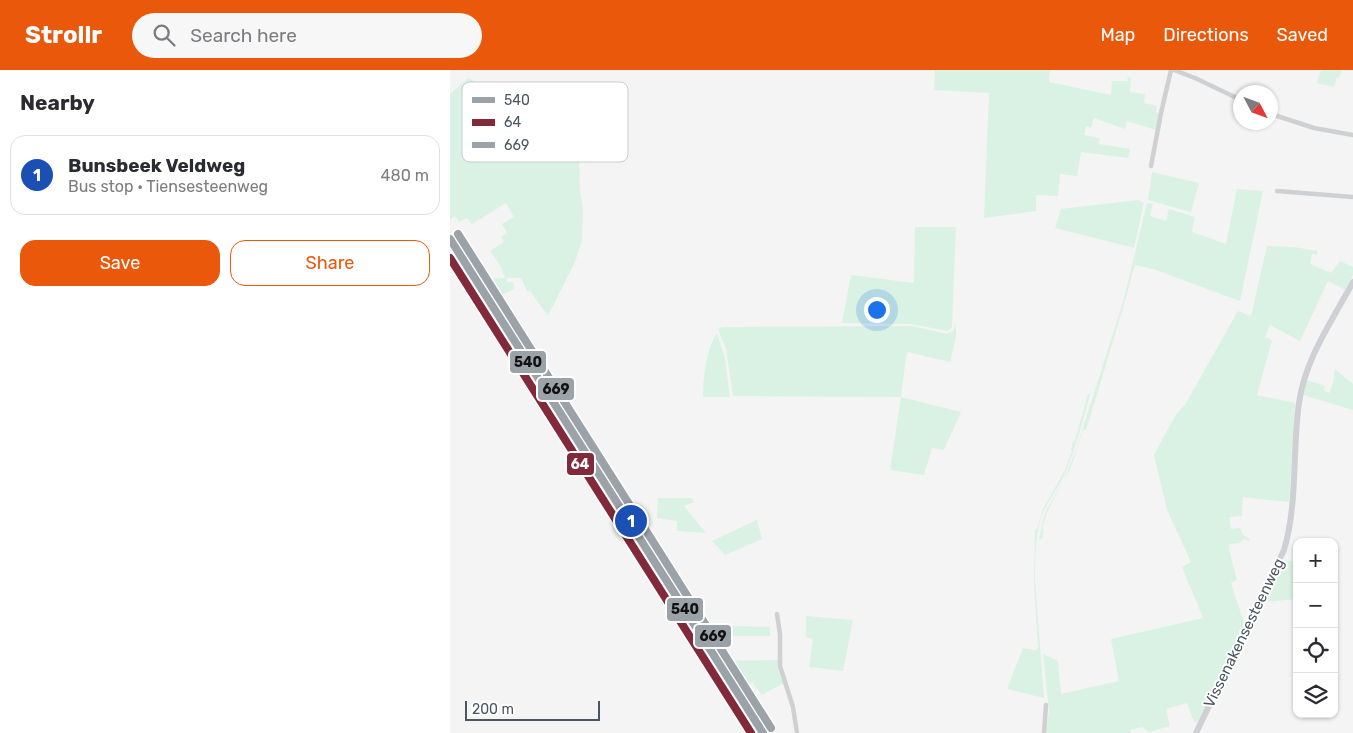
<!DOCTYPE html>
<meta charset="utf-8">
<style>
body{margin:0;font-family:Rubik,sans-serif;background:#f7f7f7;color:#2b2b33}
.controls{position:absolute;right:15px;bottom:15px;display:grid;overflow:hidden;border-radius:10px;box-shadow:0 1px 4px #0004}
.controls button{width:45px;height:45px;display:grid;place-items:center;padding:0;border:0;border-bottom:1px solid #e1e1e2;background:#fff;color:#2b2b33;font:25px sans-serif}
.compass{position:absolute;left:783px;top:15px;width:45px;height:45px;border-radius:50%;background:#fff;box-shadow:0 1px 4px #0004;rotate:131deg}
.scale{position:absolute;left:15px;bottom:12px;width:135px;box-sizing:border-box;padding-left:5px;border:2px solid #4a5661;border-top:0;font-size:14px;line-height:18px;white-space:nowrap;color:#4a5661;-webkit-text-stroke:4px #fff;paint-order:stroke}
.you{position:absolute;left:426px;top:239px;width:18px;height:18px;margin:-12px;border:4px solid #fff;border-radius:50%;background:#1a73e8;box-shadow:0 0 0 8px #1a73e833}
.badge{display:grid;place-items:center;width:32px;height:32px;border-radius:50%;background:#ea580c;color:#fff;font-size:16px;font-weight:700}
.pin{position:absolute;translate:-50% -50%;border:2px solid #fff;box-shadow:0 1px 5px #0006}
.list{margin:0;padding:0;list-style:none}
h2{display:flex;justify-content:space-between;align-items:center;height:65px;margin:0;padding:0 20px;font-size:21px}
h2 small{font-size:16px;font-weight:400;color:#7c7c81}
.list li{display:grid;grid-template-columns:32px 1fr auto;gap:15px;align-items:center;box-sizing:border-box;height:80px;margin:0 10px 10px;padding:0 10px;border:1px solid #e1e1e2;border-radius:15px}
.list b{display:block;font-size:19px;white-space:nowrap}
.list p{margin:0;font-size:16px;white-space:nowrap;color:#7c7c81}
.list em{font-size:16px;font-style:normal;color:#7c7c81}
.actions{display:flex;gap:10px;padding:15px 20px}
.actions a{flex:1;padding:11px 0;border:1px solid #ea580c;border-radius:15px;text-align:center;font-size:18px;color:#ea580c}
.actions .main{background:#ea580c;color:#fff}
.icon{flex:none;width:28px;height:28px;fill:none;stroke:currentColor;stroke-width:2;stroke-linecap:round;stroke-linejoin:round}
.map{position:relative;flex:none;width:903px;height:663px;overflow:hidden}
header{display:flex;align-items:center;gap:30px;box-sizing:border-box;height:70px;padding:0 25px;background:#ea580c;color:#fff}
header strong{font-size:24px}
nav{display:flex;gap:28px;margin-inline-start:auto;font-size:18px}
.search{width:350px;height:45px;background:#f7f7f7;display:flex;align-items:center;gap:12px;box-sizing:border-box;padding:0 18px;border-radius:28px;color:#7c7c81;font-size:19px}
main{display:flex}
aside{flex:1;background:#fff}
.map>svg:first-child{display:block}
.green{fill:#d9f2e3}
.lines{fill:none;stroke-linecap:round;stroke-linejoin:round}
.street{stroke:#ced0d2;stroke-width:4.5}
.secondary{stroke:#ced0d4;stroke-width:6}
.primary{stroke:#caced1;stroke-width:7}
.bus-1-casing{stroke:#fff;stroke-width:11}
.bus-2-casing{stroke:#fff;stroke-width:11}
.bus-3-casing{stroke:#fff;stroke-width:11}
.bus-1{stroke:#9ba2a8;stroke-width:8}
.bus-2{stroke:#822a3a;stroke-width:8}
.bus-3{stroke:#9ba2a8;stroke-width:8}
.labels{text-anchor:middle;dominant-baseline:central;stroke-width:4;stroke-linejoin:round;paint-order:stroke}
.street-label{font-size:15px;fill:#4a5661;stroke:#fff}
.key{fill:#fff;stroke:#c9ccd0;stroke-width:1}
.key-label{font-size:14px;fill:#4a5661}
.line-badge{stroke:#fff;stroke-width:2}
.badge-label{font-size:14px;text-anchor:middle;font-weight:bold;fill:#fff}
.pale-badge-label{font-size:14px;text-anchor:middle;font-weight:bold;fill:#111}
</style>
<header>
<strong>Strollr</strong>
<div class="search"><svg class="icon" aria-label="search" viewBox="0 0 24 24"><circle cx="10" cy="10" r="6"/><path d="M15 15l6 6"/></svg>Search here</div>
<nav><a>Map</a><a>Directions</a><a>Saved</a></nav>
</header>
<main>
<aside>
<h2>Nearby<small></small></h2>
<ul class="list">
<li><span class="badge" style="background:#1a4fb4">1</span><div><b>Bunsbeek Veldweg</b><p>Bus stop · Tiensesteenweg</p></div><em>480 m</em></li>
</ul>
<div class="actions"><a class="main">Save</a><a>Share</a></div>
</aside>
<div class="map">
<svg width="903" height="663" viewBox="0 0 903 663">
<rect width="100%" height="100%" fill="#f4f4f4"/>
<path class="green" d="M485 0H600L599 12 661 25 662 11H677L678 7 681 8 680 22 695 24 694 33 707 36 706 42 709 44 706 60 677 51 675 59 644 48 641 58 636 56 634 65 650 68 649 74 680 79 678 88 631 82 627 106 610 104 608 126 586 125V141L534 148 539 23 484 20Z
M871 0H892L889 8 887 7 884 17 867 13Z
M18 8 99 48 107 50 128 52 130 120 133 139 132 170 125 192 98 246 80 221H77L71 208H57V212H63L64 219 43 229 30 209 55 208 50 195 40 181 54 172 51 167 57 163 52 154 64 147 56 133 22 154 17 148 9 152 5 146 0 149V24Z
M702 102 749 113 741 142 698 130Z
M787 119 813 121 790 231 703 199 685 195C670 250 653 305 636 360H633L621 397 598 440 592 459H594L592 469H589L593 450 597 439 614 410 626 380 673 232 697 133 703 134 700 146 716 151 719 139 745 147 742 162 776 174Z
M688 130 694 133 684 178 605 158 611 139Z
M465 157H506L502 257 498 261 461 254 392 253 401 205 464 213Z
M817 176 844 177 867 181V185L862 184 860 194 881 203 890 191 903 197V205L895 220 878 211 850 271 820 255 815 267 822 270 807 325 845 333 839 432 793 427 792 446 779 447 781 459 790 458 793 465 800 469 799 471 794 469 790 473 780 474 779 479 787 510 781 513 795 556 748 652H744L737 633 716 639 720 656 699 662 692 657 680 660 681 663H596L599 640 593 584 608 591 611 624 669 611 661 569 753 548 732 497 741 492 717 440 704 385 725 346 736 333 788 241 801 246Z
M506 254V267L500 292 458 282 456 287 451 327 511 342 494 380 482 378 474 405 440 400 451 327 283 326 276 279 268 259 272 257 462 256 497 264 503 261Z
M267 263 275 289 280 327H253C253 308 256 280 267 263Z
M885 299 903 314V340L853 325 856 310 875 316 874 321 879 323 883 314Z
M638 324H640C633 350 626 377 616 401 610 415 600 428 593 442 585 462 585 488 585 510L594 628 557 619 573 578 586 580 588 578 584 512 585 459H587L593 439 615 400 622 381 621 380 623 371H625Z
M208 428H242L244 432 234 436 256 463 227 461V451L207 448Z
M307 450 312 469 275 485 262 471Z
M834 490 842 491 843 495H847V529L814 532Z
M356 546 403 550 393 601 359 597 363 569 356 567Z
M280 556 320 557V566H280Z
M328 590 330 605 334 613 312 625 302 612 291 621 273 591Z"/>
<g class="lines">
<path class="street" d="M724 0 745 8 791 30
M821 44 864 58 903 65
M701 96 711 43 721 0
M827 121 903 127
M327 544 330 564V596L343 637 347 663
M594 663 596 635"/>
<path class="secondary" d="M746 663 834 480C848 433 842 382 849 333 855 289 882 251 903 212"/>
<path class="primary" d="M0 169 313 663"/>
<defs>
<path id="bus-1" d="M0 169 313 663"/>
<path id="bus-2" d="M0 188 301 663"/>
<path id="bus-3" d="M8 164 321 658"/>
</defs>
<use href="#bus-1" class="bus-1-casing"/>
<use href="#bus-2" class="bus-2-casing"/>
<use href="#bus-3" class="bus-3-casing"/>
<use href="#bus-1" class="bus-1"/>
<use href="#bus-2" class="bus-2"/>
<use href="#bus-3" class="bus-3"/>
</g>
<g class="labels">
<g class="street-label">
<text transform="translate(794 563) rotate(-64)">Vissenakensesteenweg</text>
</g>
</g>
<rect x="12" y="12" width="166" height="80" rx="8" class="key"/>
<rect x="22" y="27" width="23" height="6" fill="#9ba2a8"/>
<rect x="22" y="49" width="23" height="7" fill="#822a3a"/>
<rect x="22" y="72" width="23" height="6" fill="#9ba2a8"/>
<g class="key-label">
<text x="54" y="35">540</text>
<text x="54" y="57">64</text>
<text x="54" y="80">669</text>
</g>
<g class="line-badge">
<rect x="59" y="280" width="38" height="24" rx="5" fill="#9ba2a8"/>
<rect x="87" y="307" width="38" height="24" rx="5" fill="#9ba2a8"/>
<rect x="116" y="382" width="29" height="24" rx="5" fill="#822a3a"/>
<rect x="216" y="527" width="38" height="25" rx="5" fill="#9ba2a8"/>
<rect x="244" y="554" width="38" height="24" rx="5" fill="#9ba2a8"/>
</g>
<g class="badge-label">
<text x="130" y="399">64</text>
</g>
<g class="pale-badge-label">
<text x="78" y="297">540</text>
<text x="106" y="324">669</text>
<text x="235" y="544">540</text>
<text x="263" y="571">669</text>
</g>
</svg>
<div class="controls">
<button>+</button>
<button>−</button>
<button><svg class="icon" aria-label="locate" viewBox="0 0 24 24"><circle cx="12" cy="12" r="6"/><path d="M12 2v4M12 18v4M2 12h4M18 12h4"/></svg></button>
<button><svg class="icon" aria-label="layers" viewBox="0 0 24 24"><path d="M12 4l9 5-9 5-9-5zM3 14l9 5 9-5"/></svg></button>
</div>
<svg class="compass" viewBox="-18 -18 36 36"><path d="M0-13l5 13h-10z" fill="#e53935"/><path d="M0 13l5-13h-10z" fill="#7c7c81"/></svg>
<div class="scale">200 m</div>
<div class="you"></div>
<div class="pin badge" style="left:181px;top:451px;background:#1a4fb4">1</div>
</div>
</main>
